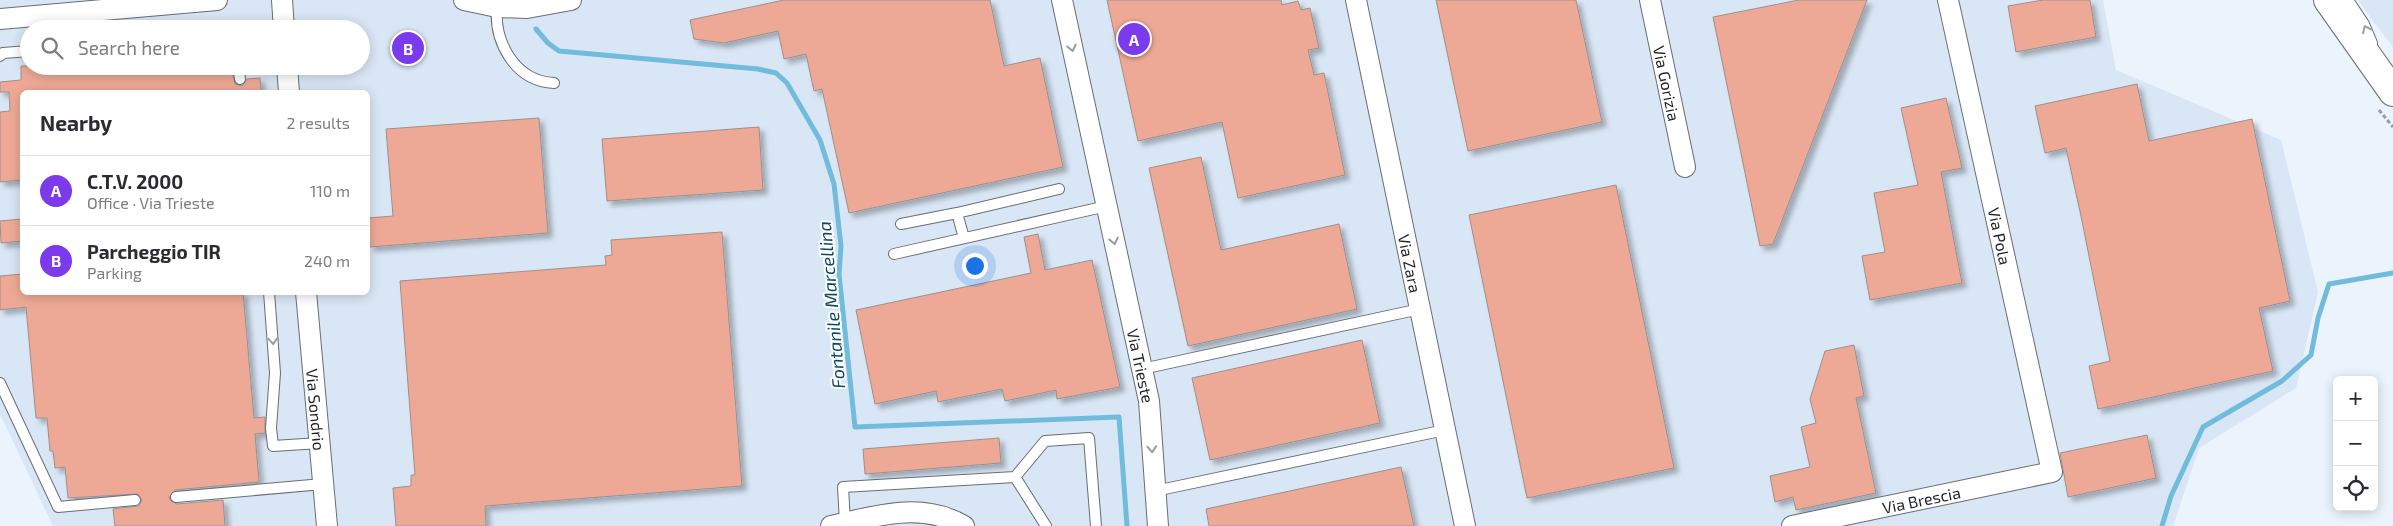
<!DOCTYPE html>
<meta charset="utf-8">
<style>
body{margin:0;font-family:"Exo 2",sans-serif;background:#f7f7f7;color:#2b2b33}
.controls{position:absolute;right:15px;bottom:15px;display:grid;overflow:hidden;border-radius:8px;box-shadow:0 2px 12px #0003}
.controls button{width:45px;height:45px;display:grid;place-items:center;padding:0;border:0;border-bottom:1px solid #e1e1e2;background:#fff;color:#2b2b33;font:25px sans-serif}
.you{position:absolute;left:974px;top:265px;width:18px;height:18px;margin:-12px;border:4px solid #fff;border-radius:50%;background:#1a73e8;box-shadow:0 0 0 8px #1a73e833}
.badge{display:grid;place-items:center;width:32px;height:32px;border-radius:50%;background:#7c3aed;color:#fff;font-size:16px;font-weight:700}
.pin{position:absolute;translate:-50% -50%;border:2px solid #fff;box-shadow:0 1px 5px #0006}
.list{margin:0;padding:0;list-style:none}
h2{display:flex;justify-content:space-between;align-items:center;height:65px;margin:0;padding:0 20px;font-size:21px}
h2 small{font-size:16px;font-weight:400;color:#7c7c81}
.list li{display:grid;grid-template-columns:32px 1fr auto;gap:15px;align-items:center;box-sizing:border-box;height:70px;padding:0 20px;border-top:1px solid #e1e1e2}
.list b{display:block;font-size:19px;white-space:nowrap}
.list p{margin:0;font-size:16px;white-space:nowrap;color:#7c7c81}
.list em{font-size:16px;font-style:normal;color:#7c7c81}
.icon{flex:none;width:28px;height:28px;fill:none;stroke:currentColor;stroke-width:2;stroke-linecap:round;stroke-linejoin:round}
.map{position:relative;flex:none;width:2393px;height:526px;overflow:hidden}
.search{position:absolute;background:#fff;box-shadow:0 2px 12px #0003;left:20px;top:20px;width:350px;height:55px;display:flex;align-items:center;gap:12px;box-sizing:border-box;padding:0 18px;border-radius:28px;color:#7c7c81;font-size:19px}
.panel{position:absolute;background:#fff;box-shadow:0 2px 12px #0003;left:20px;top:90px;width:350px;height:205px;border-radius:8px}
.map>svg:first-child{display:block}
.built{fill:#d9e6f5;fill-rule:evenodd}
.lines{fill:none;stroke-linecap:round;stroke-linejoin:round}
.stream{stroke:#71bcdb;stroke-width:5}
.building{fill:#eea996;stroke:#9c908d;filter:url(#shadow)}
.lane-casing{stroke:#676e75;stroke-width:12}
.street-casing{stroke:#676e75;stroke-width:22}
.secondary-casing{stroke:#676e75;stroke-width:30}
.path{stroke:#969ca2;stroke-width:3;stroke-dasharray:4 2.5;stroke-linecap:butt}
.lane{stroke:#fff;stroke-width:10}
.street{stroke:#fff;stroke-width:20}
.secondary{stroke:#fff;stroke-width:28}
.oneway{stroke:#9a9b9c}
.labels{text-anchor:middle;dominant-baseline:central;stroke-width:4;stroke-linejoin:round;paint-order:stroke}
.street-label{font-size:16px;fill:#1e2124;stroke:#fff}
.water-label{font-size:18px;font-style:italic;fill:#094a60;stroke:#fff}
</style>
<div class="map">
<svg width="2393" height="526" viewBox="0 0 2393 526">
<defs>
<filter id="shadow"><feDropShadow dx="4.5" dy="4.5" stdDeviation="2.5" flood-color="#0004"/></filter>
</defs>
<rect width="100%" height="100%" fill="#ebf3fc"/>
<path class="built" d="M0 0H2103L2116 70 2281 140 2318 292 2296 388 2199 448 2173 526H53L0 414ZM29 29H361V66H29ZM22 92H368V292H22Z
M2358 0H2393V47L2373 21Z"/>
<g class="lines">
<path class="stream" d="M536 29 548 43 559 51 758 69 776 73 787 83 820 140 834 184 841 246 839 274 855 427 1119 417 1127 526
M2162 526 2171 496 2203 427 2282 381 2311 355 2318 318 2329 284 2393 273"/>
</g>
<path class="building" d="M784 0H990L1004 66 1040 58 1063 167 849 213 822 89 814 91 806 54 784 59 778 31 724 43 694 39 690 20Z
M1107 0H1281L1282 5 1298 1 1301 10 1310 8 1319 48 1308 50 1314 75 1324 73 1345 175 1238 198 1222 122 1138 141Z
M1436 0H1576L1602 122 1468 151Z
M1799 0H1867L1773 244 1760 246 1713 17Z
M2043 0H2090L2096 37 2016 52 2008 6Z
M21 66H231L235 84 242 86 247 79 260 78 261 92H22V180L0 182V112L10 111 9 92H0V82L21 80Z
M2137 84 2149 141 2252 119 2290 301 2259 308 2273 371 2098 409 2089 366 2110 361 2081 216 2066 148 2045 153 2035 106Z
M1946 98 1962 168 1941 172 1962 283 1870 300 1862 256 1885 252 1874 193 1918 185 1901 108Z
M539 118 548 233 370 247 368 218 393 216 386 129Z
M759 127 763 190 607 201 602 139Z
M1201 157 1221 250 1339 224 1357 309 1188 346 1149 168Z
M1616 185 1674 468 1527 498 1469 215Z
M22 219V241L1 243 0 221Z
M722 232 742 486 485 506 486 526H396L393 488 411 486V475H415L400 281 606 265 605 256 612 255 611 240Z
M1038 234 1045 270 1092 260 1120 387 1057 399 1056 390 1005 401 1002 389 938 402 936 391 875 404 856 310 1031 273 1024 237Z
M22 274V292H243L254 418 265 417V433L255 434 259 482 175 490 169 497 171 501 177 504 223 500 225 526H115L113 509 139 506 142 500 138 494 68 498 65 467 55 468 53 451H50L47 418H36L26 307 0 310V276Z
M1362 340 1380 423 1210 460 1192 378Z
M1854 345 1864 396 1856 398 1876 493 1796 510 1793 497 1775 502 1770 476 1810 467 1801 427 1816 423 1810 399 1825 351Z
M2147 435 2156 478 2068 497 2060 453Z
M999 438 1001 463 865 474 863 449Z
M1401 467 1414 526H1209L1206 509Z"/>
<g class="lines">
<defs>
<path id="lane" d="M2348 0 2364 24 2372 43
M497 7C494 41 514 81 554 83
M0 56 3 53 29 51
M238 66 240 79
M957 213 1059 189
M901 224 957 213 964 238
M894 254 1107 206
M269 292 275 373 271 428 273 446 320 443
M1142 369 1420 309
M0 383 58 507 135 500
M1155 491 1445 430
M176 497 323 484
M845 523 843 487 1015 477
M1046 526 1015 477 1045 441 1089 438 1096 526"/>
<g id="street">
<path d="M282 0 284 29"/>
<path d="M464 0 497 7 527 8 571 0"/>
<path id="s1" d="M1062 0 1149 401 1158 526"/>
<path id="s2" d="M1356 0 1465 526"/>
<path id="s3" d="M1650 0 1685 167"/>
<path d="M0 19 217 0"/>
<path d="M287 66 289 92"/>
<path id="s4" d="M306 292 327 526"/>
<path d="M831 526C875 516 922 501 964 526"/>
<path id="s5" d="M1792 526 2052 472 1948 0"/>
</g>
<path id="secondary" d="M2328 0 2393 92"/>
</defs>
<use href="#lane" class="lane-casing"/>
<use href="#street" class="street-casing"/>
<use href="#secondary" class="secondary-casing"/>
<path class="path" d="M2379 110 2393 127"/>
<use href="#lane" class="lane"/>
<use href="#street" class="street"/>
<use href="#secondary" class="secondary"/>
</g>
<defs><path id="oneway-chevron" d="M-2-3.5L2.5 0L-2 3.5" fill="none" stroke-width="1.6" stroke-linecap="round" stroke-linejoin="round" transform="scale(1.25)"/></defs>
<g class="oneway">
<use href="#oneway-chevron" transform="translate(2366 29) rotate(-115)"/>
<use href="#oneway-chevron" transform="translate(1072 48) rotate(78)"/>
<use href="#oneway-chevron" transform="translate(1114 241) rotate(78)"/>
<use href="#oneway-chevron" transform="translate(273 341) rotate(86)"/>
<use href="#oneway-chevron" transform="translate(1152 449) rotate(86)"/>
</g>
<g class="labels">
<g class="street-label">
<text stroke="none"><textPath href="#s3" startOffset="85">Via Gorizia</textPath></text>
<text transform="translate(2000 236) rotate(78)">Via Pola</text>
<text stroke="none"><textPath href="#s2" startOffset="269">Via Zara</textPath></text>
<text stroke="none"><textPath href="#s1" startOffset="374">Via Trieste</textPath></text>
<text stroke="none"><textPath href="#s4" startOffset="118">Via Sondrio</textPath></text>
<text stroke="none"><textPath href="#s5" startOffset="132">Via Brescia</textPath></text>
</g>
<g class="water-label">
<text transform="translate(831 305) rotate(-95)">Fontanile Marcellina</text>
</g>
</g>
</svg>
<div class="controls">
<button>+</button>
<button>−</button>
<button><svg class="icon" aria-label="locate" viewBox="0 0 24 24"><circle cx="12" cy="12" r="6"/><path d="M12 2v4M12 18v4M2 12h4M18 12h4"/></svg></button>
</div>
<div class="you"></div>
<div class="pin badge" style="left:1134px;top:39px">A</div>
<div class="pin badge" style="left:408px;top:48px">B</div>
<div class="search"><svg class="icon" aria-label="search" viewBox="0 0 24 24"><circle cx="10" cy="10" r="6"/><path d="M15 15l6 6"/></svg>Search here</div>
<section class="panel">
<h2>Nearby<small>2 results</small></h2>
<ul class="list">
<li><span class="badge">A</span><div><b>C.T.V. 2000</b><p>Office · Via Trieste</p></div><em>110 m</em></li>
<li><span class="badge">B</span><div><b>Parcheggio TIR</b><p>Parking</p></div><em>240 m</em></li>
</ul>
</section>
</div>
